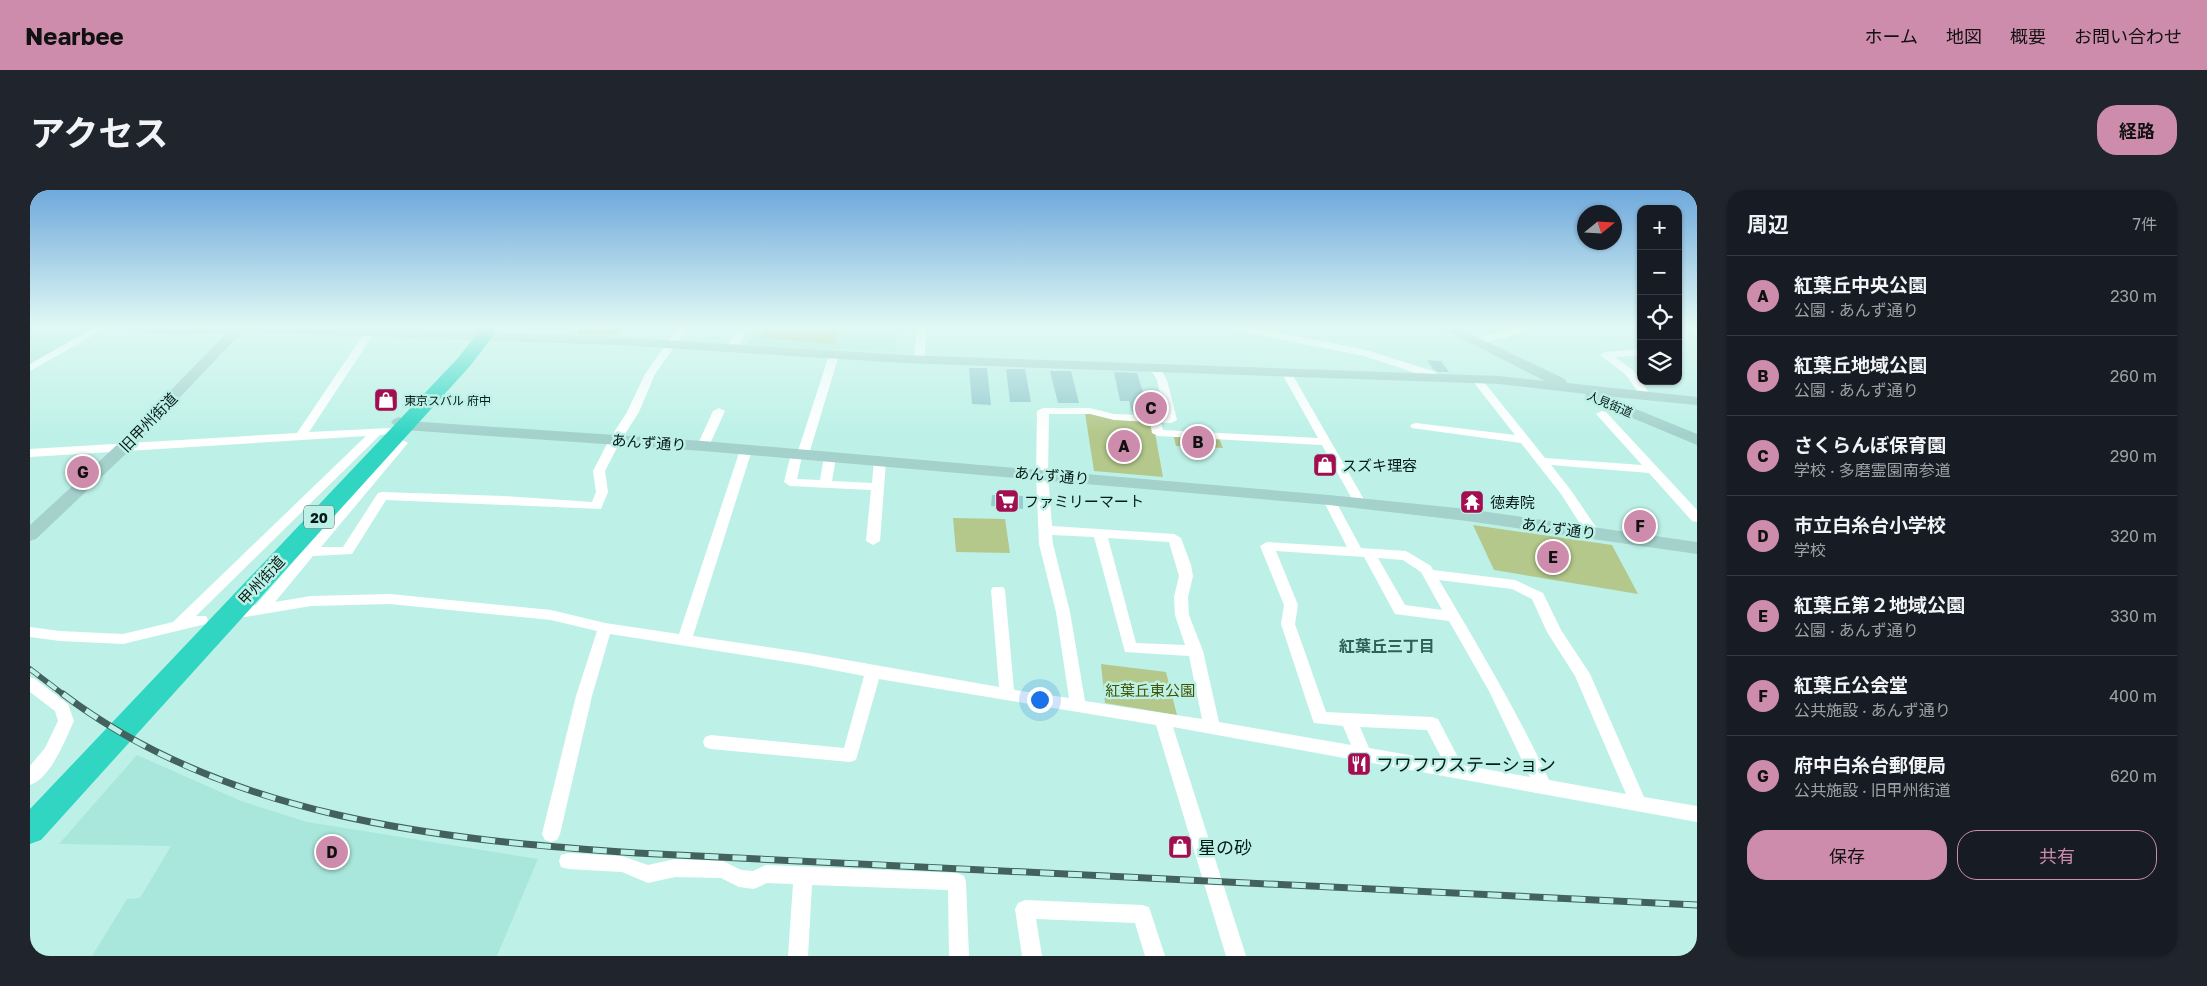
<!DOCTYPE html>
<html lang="ja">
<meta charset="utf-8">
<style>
body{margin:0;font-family:"Golos Text","Noto Sans JP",sans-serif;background:#20242c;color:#f1f3f6}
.controls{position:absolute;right:15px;top:15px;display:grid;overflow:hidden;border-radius:10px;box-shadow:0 1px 4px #0004}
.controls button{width:45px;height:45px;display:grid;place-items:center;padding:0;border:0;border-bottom:1px solid #363941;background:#171b24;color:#f1f3f6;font:25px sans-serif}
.compass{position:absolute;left:1547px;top:15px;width:45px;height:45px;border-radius:50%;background:#171b24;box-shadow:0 1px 4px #0004;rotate:72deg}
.you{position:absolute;left:1009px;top:509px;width:18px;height:18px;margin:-12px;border:4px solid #fff;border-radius:50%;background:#1a73e8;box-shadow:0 0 0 8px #1a73e833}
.badge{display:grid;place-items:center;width:32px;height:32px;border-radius:50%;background:#cd8cab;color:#111;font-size:16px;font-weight:700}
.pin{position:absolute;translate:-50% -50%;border:2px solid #fff;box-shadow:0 1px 5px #0006}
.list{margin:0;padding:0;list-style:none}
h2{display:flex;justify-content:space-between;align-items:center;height:65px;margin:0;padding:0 20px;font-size:21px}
h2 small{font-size:16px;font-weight:400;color:#9ea1a6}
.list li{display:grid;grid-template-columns:32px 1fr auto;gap:15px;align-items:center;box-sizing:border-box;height:80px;padding:0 20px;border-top:1px solid #363941}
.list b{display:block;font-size:19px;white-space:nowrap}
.list p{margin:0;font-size:16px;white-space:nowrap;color:#9ea1a6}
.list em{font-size:16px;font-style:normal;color:#9ea1a6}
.actions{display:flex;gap:10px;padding:15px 20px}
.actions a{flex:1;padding:11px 0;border:1px solid #cd8cab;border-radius:20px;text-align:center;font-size:18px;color:#cd8cab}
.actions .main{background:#cd8cab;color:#111}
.icon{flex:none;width:28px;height:28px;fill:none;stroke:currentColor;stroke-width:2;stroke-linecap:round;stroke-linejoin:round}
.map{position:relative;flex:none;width:1667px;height:766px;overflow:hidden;border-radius:20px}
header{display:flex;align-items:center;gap:30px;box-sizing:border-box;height:70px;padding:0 25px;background:#cd8cab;color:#111}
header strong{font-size:24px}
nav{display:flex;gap:28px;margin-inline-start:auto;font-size:18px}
.intro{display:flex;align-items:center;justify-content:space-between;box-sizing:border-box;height:120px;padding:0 30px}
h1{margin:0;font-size:35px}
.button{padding:12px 22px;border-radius:20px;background:#cd8cab;color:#111;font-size:18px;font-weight:700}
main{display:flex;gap:30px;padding:0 30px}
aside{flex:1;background:#171b24;border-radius:20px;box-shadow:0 1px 4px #0004}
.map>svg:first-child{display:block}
.built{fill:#a9e6db}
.green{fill:#b4c88b}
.building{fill:#97cbd0}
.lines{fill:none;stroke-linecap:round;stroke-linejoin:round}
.street{fill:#fff;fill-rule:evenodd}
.secondary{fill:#a4d1cc;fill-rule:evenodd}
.highway{fill:#31d6c3;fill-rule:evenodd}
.rail-far1-casing{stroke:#44625d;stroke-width:5.5}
.rail-casing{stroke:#44625d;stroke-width:7}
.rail-far1{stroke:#bdf1e7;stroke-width:4;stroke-dasharray:11;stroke-linecap:butt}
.rail{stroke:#bdf1e7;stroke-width:5;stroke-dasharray:14;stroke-linecap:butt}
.labels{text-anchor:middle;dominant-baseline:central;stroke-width:5;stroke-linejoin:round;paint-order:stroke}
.far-poi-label{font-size:12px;fill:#061a17;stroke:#bdf1e7;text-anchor:start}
.far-street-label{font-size:12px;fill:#061a17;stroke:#bdf1e7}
.shield{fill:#bdf1e7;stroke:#3d5a55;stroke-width:1}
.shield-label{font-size:14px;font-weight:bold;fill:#061a17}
.street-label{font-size:15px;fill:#061a17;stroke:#bdf1e7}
.poi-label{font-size:15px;fill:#061a17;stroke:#bdf1e7;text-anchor:start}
.park-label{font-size:15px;fill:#415300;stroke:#bdf1e7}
.neighbourhood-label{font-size:16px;font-weight:bold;fill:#306159;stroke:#bdf1e7}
.near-poi-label{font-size:18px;fill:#061a17;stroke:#bdf1e7;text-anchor:start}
</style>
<header>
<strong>Nearbee</strong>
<nav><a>ホーム</a><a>地図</a><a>概要</a><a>お問い合わせ</a></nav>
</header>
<div class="intro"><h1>アクセス</h1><a class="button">経路</a></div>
<main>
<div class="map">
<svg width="1667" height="766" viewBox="0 0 1667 766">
<rect width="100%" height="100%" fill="#bdf1e7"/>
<path class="built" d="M0 136H57L56 138 65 139 0 175Z
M727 136H868L866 162 717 155Z
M107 565 211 611 277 632 508 669 467 766H62L97 709 110 708 141 656 29 654Z"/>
<path class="green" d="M548 136H592L588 145 548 144Z
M737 136H809L805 154 732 148Z
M1055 223 1123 232 1133 287 1064 281Z
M1143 244 1189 248 1193 258 1146 256Z
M923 328 975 329 980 363 926 362Z
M1443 335 1582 355 1608 404 1464 380Z
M1071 474 1136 482 1147 525 1075 513Z"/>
<path class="building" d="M1397 170 1411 171 1419 182H1408L1403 179Z
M939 178H957L961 215 942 214Z
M976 179H995L1001 212H980Z
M1020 181H1041L1049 213H1028Z
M1084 182 1107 183 1115 208 1122 209 1123 212 1130 213 1132 223 1102 222 1099 211H1090Z
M962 305 993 306V319L961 316Z"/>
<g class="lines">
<path class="street" d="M67 136H80L0 181V174Z
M339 136H349L279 242 360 238 366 241 364 243 350 245 166 426H176L178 430 176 434 93 454 30 451 0 447V437L30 441 93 444 143 432 336 246 0 267V259L267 243Z
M649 136H659L625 184 609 222 591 250 575 281 578 302 571 319 356 310 322 364 283 366 245 412 281 406 360 404 521 420 575 433 649 444 710 260 716 256 722 260 663 446 777 463 969 497 961 400 963 397H973L975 400 984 500 1039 508 1026 422 1009 354 1006 284 1007 221 1013 218H1060L1084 224 1135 226 1127 190 1119 177 1124 174 1128 175 1137 190 1147 230 1141 233H1131L1133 240 1288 248 1251 182 1256 179 1261 182 1336 313 1334 316H1326L1292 255 1128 246 1122 243 1120 232 1084 230 1060 224H1019L1018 284 1022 336 1144 344 1151 348 1161 375 1163 386 1158 407 1159 425 1173 461 1189 532 1321 555 1313 536 1284 533 1282 528 1251 434 1254 415 1230 356 1237 352 1317 357 1293 310 1299 306 1305 310 1331 358 1376 361 1401 376 1403 380 1485 390 1513 403 1531 440 1560 484 1614 607 1667 616V632L1143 537 1216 766H1196L1126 535 849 489 826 570 820 572 681 559 675 557 673 552 675 547 681 545 814 558 834 486 777 475 580 444 562 506 530 644 527 650 521 652 515 650 512 644 546 506 567 441 521 430 360 414 281 416 215 427 210 426 208 422 210 418 226 415 365 254 357 249 359 247H367L378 253 291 357H313L348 303 352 302 474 306 562 312 566 302 563 281 579 250 597 222 615 184ZM1022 345 1064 347 1095 462 1159 466 1172 529 1055 511 1040 422 1023 354ZM1078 348 1139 352 1149 386 1144 407 1145 425 1155 455 1106 453ZM1246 361 1334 367 1365 424 1419 431 1459 501 1500 587 1432 575 1408 529 1402 527 1296 522 1265 434 1268 415ZM1348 368 1373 370 1391 382 1412 420 1375 415ZM1409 390 1482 399 1502 409 1517 442 1545 486 1596 604 1519 590C1487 521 1448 456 1409 390ZM1330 537 1397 540 1413 571 1339 558Z
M709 136H719L706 160H698L697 158Z
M887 136H897L894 170 889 173 884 170Z
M1194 136H1216L1336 160 1403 181 1415 188 1410 191 1334 166 1199 139Z
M1492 136H1508L1475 148 1445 154 1440 151 1441 149Z
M1653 136 1667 138V145Z
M1611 159V165L1585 167 1604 181 1621 206 1616 209 1612 208 1596 185 1570 165 1575 162Z
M804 162 809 165 779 264 772 267 767 289 790 290 794 267 800 263 806 267 802 291 842 293 844 271 846 268H854L856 271 850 351 843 355 836 351 841 300 760 296 754 292 761 264 763 261H768L799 165Z
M1446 186 1450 187 1515 268 1612 275 1566 224 1572 221 1576 222 1667 320V332L1662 331 1619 283 1521 275 1540 299 1570 343 1568 346H1558L1531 304 1491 253 1382 238 1380 236 1382 234 1386 233 1485 245 1441 189Z
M689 218 695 221 679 256 677 258H669L667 256 683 221Z
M0 487 5 489 38 514 44 531C35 550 21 588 0 595V576L15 558 28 531 25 521 0 502Z
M538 663 592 666 618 675 645 669 693 671 711 680 723 681 736 675 927 683 934 686 936 692 939 766H919L918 700 782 695 778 766H758L763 694 737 693 724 699 709 697 691 688 645 687 618 693 592 682 538 679 531 677 529 671 531 665Z
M995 710 1112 715 1119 717 1135 766H1115L1105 733 1006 729 1012 766H992L985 719 988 713Z"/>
<path class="secondary" d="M97 136H289L588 147 874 165 1469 186 1515 191 1407 136H1424L1535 189 1537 193 1667 207V215L1574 206 1667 244V255L1557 209 1555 206 1556 204 1469 194 874 173 588 155 212 142 100 260 6 349 0 351V335L88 254 197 143C177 144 109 149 97 136Z
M369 227 378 231 673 251 1299 305 1437 319 1667 352V364L1437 331 1299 315 673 261 375 240 364 235 361 232 364 229Z"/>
<path class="highway" d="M449 136H466L463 146 440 176 11 650 0 654V619L428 168 446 145Z"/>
<defs>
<path id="rail-far1" d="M0 479 34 505"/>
<path id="rail" d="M33 504C195 627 410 650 607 663L1667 715"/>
</defs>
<use href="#rail-far1" class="rail-far1-casing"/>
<use href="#rail" class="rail-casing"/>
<use href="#rail-far1" class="rail-far1"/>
<use href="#rail" class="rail"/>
</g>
<linearGradient id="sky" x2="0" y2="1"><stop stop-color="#6fa9dc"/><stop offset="0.56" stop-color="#e1f9f4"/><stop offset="1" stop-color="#e1f9f4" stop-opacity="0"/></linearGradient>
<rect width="1667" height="244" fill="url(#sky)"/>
<defs>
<symbol id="shop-square" viewBox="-11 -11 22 22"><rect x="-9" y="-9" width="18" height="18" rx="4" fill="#a20e50" stroke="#bdf1e7"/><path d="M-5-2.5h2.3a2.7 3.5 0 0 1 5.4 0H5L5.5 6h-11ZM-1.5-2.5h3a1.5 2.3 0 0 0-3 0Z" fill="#fff"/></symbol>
<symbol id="supermarket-square" viewBox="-11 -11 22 22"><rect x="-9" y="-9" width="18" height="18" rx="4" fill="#a20e50" stroke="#bdf1e7"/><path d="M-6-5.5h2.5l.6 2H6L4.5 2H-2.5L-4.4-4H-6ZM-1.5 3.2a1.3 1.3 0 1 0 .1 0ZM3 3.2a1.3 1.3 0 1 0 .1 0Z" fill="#fff"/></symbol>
<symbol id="temple-square" viewBox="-11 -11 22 22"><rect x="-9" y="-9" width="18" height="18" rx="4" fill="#a20e50" stroke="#bdf1e7"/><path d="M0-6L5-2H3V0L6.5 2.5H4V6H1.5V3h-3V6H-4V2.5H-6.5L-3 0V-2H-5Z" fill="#fff"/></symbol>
<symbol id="restaurant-square" viewBox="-11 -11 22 22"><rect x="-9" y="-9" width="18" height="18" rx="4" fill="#a20e50" stroke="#bdf1e7"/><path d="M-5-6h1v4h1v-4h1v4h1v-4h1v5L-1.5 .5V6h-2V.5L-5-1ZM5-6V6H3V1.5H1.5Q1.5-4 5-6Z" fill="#fff"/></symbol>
</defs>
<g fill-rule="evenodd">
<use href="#shop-square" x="342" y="196" width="28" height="28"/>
<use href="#shop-square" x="1281" y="261" width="28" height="28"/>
<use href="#supermarket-square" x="963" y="297" width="28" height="28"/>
<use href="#temple-square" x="1428" y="298" width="28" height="28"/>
<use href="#restaurant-square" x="1315" y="560" width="28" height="28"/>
<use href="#shop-square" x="1136" y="643" width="28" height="28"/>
</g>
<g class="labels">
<g class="far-poi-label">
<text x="374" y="210">東京スバル 府中</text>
</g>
<g class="far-street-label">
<text transform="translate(1580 214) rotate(23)">人見街道</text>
</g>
<rect class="shield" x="274" y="315.5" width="30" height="23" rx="4"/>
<g class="shield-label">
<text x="289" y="327">20</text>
</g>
<g class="street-label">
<text transform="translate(118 232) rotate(-46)">旧甲州街道</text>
<text transform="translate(619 252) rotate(4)">あんず通り</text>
<text transform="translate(1022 285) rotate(5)">あんず通り</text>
<text transform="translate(1529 338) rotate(8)">あんず通り</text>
<text transform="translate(231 390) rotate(-47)">甲州街道</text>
</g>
<g class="poi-label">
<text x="1312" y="275">スズキ理容</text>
<text x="994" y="311">ファミリーマート</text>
<text x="1460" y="312">徳寿院</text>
</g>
<g class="park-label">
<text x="1120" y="500">紅葉丘東公園</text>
</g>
<g class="neighbourhood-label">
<text x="1357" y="456">紅葉丘三丁目</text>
</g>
<g class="near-poi-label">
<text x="1346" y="574">フワフワステーション</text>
<text x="1168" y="657">星の砂</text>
</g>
</g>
</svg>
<div class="controls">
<button>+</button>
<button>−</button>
<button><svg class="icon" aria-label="locate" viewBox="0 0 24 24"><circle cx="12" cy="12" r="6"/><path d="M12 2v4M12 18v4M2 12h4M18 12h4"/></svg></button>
<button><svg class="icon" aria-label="layers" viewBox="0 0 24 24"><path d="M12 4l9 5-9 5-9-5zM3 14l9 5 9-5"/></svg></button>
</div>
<svg class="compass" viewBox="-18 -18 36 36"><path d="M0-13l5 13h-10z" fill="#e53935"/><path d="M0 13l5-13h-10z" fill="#9ea1a6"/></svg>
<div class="you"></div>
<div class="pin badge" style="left:1094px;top:256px">A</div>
<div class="pin badge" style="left:1168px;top:252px">B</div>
<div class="pin badge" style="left:1121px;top:218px">C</div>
<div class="pin badge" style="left:302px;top:662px">D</div>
<div class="pin badge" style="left:1523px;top:367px">E</div>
<div class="pin badge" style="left:1610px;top:336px">F</div>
<div class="pin badge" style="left:53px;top:282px">G</div>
</div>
<aside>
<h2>周辺<small>7件</small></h2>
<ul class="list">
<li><span class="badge">A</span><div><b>紅葉丘中央公園</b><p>公園 · あんず通り</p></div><em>230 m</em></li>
<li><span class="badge">B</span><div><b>紅葉丘地域公園</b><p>公園 · あんず通り</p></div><em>260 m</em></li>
<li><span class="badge">C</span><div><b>さくらんぼ保育園</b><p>学校 · 多磨霊園南参道</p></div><em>290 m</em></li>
<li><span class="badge">D</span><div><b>市立白糸台小学校</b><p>学校</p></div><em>320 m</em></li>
<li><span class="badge">E</span><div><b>紅葉丘第２地域公園</b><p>公園 · あんず通り</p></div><em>330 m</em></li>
<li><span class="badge">F</span><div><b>紅葉丘公会堂</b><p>公共施設 · あんず通り</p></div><em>400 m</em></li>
<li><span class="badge">G</span><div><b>府中白糸台郵便局</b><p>公共施設 · 旧甲州街道</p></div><em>620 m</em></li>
</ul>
<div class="actions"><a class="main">保存</a><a>共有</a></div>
</aside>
</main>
